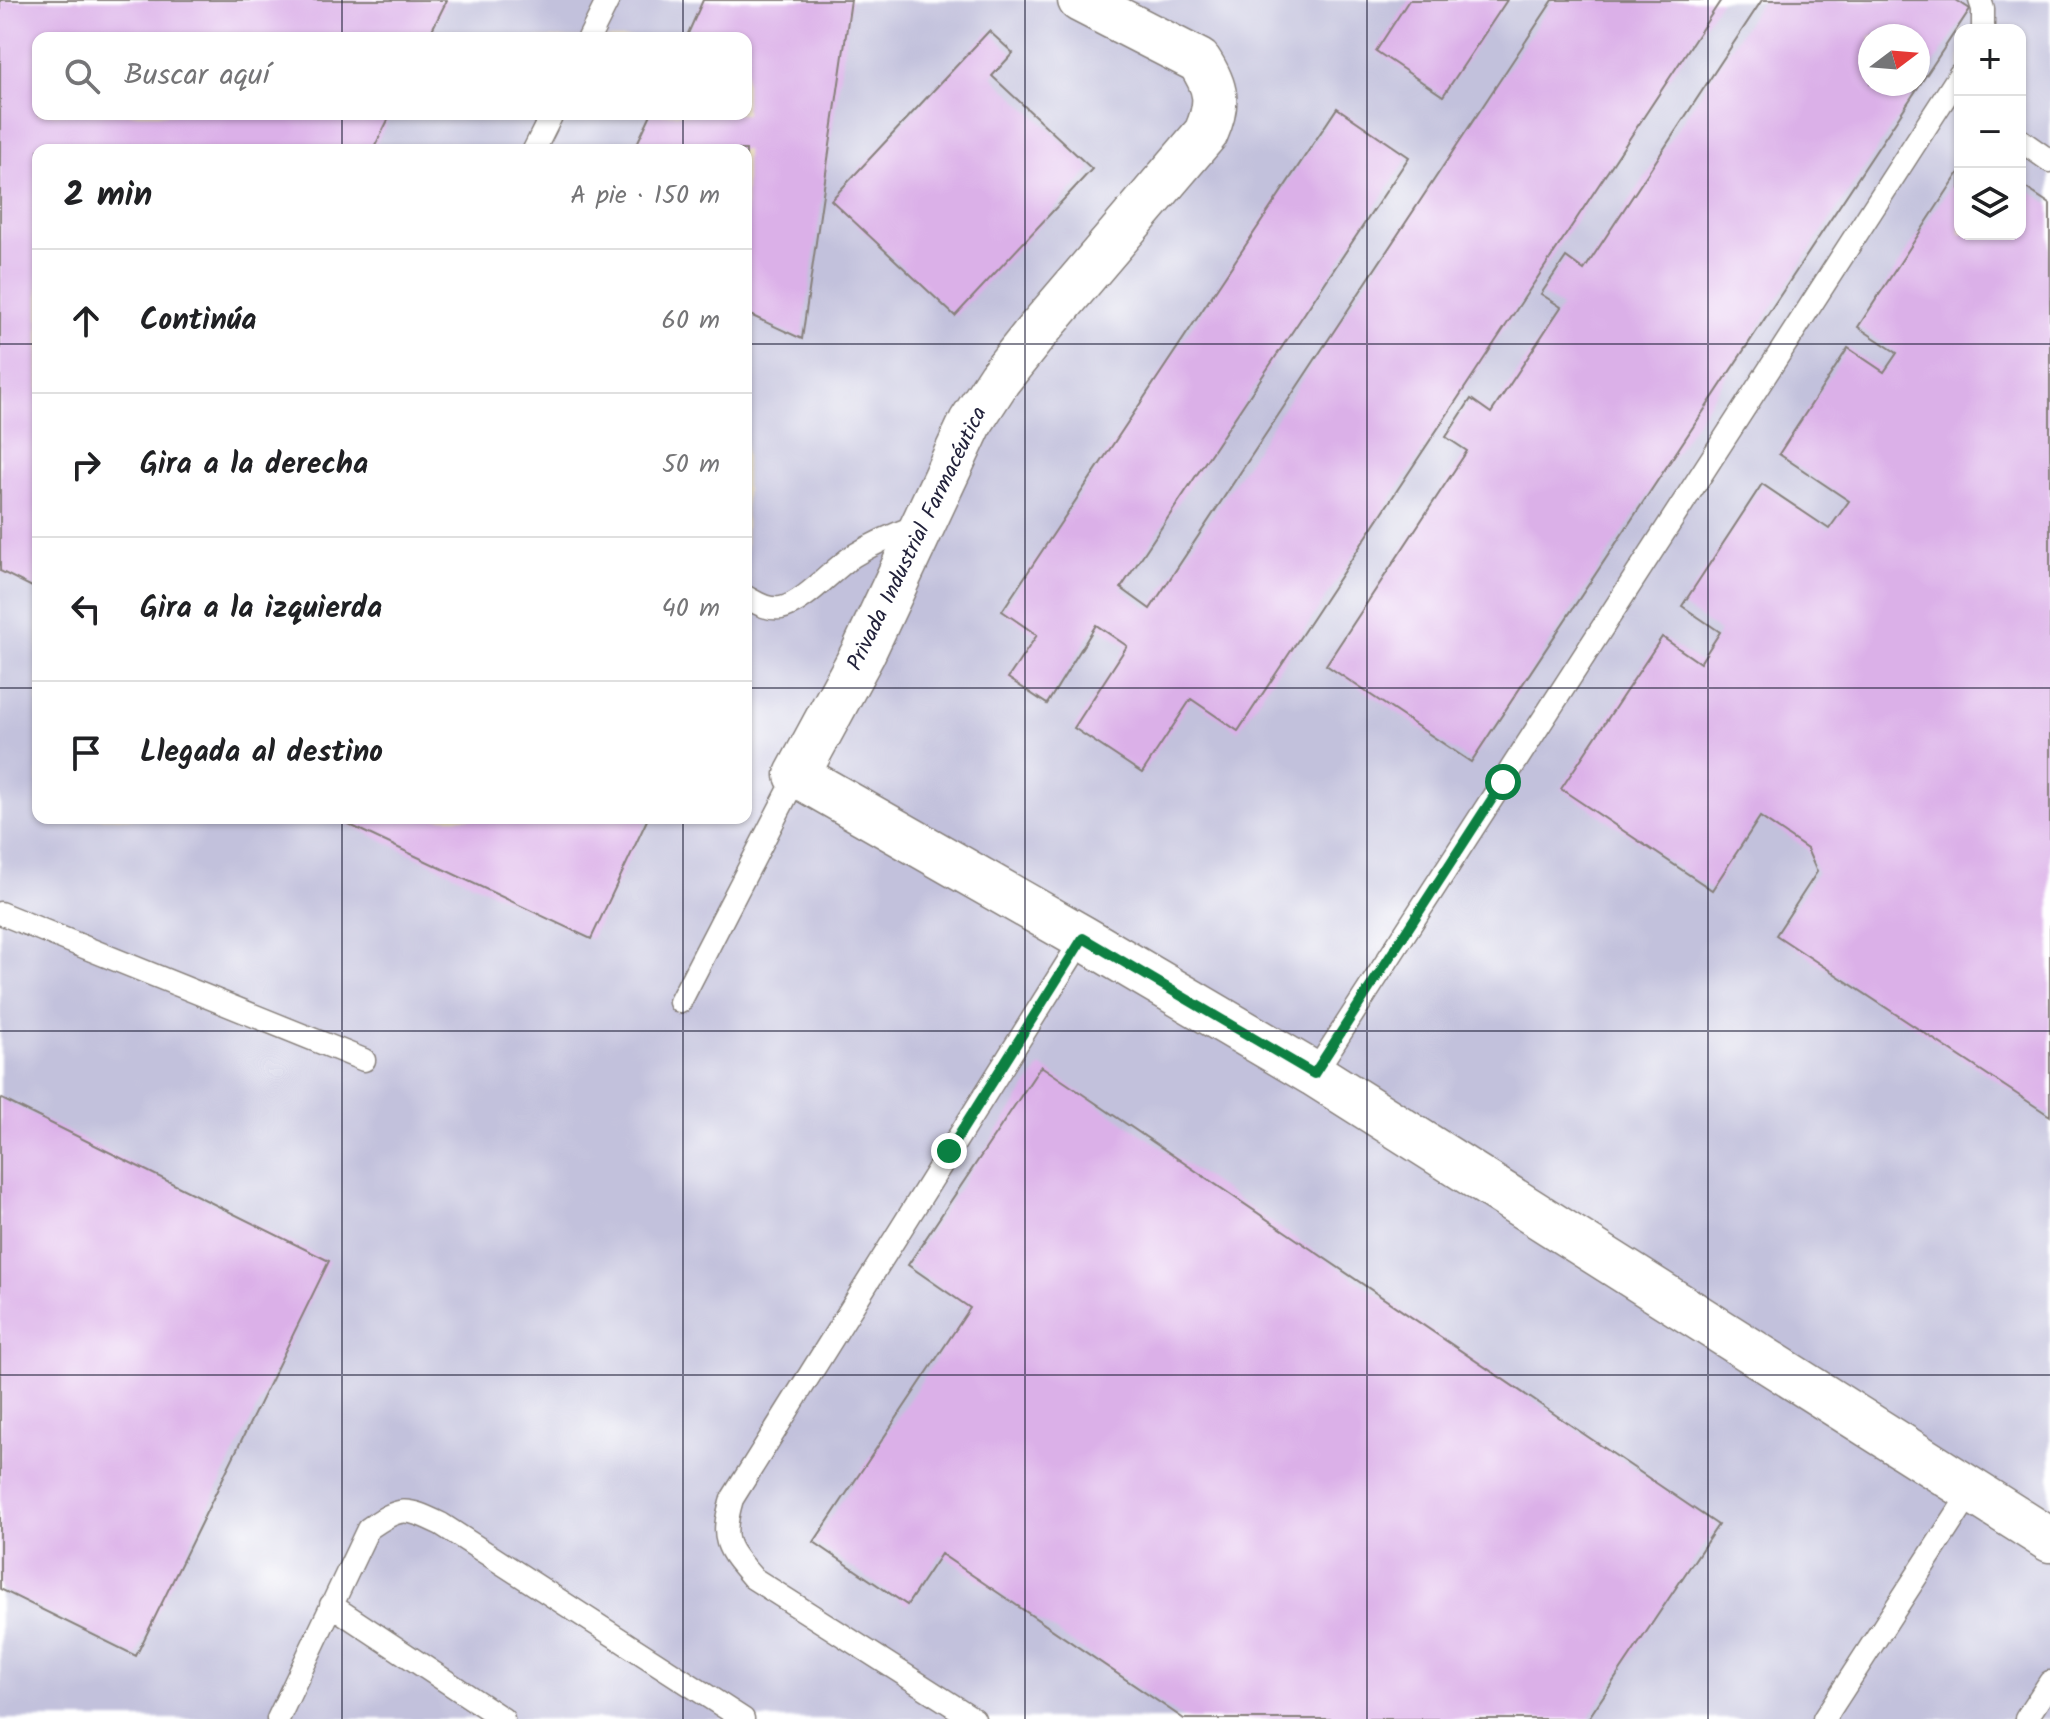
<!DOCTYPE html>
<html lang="es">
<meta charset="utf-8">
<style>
body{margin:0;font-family:Kalam,sans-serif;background:#f2f2f2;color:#202124}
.controls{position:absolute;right:24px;top:24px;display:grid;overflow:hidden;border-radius:16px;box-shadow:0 2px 6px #0004}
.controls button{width:72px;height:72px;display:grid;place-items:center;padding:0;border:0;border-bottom:2px solid #e0e0e0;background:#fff;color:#202124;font:40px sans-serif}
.compass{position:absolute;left:1858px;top:24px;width:72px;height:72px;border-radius:50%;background:#fff;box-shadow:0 2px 6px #0004;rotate:74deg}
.stop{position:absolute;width:24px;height:24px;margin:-18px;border:6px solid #0b8043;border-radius:50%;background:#fff}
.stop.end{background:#0b8043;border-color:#fff;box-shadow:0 2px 8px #0008}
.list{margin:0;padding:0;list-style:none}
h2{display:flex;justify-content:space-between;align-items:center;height:104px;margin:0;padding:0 32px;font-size:34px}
h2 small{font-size:26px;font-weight:400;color:#757577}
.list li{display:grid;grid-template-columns:52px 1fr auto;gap:24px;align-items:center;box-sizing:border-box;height:144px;padding:0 32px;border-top:2px solid #e0e0e0}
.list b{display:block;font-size:30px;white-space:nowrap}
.list em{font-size:26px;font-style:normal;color:#757577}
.icon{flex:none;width:44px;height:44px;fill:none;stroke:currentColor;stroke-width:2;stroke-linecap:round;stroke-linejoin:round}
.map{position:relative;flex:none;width:2050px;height:1719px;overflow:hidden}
.search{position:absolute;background:#fff;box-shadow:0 2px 6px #0004;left:32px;top:32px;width:720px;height:88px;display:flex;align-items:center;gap:20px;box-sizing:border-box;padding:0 28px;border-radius:16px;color:#757577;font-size:30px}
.panel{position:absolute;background:#fff;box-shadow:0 2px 6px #0004;left:32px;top:144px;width:720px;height:680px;border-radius:16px}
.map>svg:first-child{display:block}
.industrial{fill:#c2c1dc;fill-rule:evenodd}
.building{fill:#dbb0e8;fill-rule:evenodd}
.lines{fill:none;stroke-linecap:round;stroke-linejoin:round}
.service-casing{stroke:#87807c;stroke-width:25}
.minor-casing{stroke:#87807c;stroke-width:47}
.service{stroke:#fff;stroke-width:22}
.minor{stroke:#fff;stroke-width:44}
.route{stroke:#0b8043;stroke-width:10}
.grid{fill:none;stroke:#22223b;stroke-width:2;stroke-opacity:0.55}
.labels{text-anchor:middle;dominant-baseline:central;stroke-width:8;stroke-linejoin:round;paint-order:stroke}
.street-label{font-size:22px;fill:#22223b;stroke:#fff}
</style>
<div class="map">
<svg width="2050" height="1719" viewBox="0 0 2050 1719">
<rect width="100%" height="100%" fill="#fff"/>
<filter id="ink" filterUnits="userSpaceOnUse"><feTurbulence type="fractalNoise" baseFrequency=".0125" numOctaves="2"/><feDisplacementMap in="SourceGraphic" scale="16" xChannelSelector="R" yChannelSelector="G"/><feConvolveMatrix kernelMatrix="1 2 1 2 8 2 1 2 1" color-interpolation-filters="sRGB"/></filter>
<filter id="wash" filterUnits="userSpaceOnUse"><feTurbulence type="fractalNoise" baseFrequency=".006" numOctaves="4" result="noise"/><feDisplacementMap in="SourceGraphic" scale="32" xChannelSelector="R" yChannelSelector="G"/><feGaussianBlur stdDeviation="1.8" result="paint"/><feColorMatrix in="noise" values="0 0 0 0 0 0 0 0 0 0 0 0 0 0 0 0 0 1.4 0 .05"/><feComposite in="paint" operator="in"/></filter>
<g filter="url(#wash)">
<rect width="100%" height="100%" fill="#ecdfbe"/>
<path class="industrial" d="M0 0H2050V1719H0ZM1960 30H2020V234H1960ZM1870 36H1918V84H1870ZM38 38H746V114H38ZM38 150H746V818H38Z"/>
<g id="blocks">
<path class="building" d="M0 0H447L428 38H38V114H391L373 150H38V590L0 571Z
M703 0H851L802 339 746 313V150H634L651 114H746V38H686Z
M1409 0H1507L1443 96 1376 51Z
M1553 0H1721L1238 731 1191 699 1142 773 1074 728 1127 646 1096 625 1047 704 1008 678 1037 635 1002 611 1337 108 1409 157 1121 588 1150 609Z
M1762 0H1956L1970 9 1471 762 1326 665 1467 451 1446 437 1471 399 1491 413 1561 307 1541 294 1566 257 1584 270ZM1870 36H1918V84H1870Z
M989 31 1013 53 992 76 1092 169 955 316 831 200Z
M1960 171V234H2020V184L2050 204V1116L1776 935 1817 872 1807 849 1760 817 1712 890 1561 789 1662 637 1700 663 1720 632 1682 606 1762 484 1829 529 1849 501 1779 454 1848 348 1884 372 1897 353 1858 327Z
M335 818H648L591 939Z
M1041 1066 1718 1525 1588 1719H1184L941 1554 907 1605 814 1542 970 1308 908 1265Z
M0 1098 329 1261 136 1656 0 1589Z"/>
</g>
</g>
<g filter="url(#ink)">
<use href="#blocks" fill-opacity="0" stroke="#87807c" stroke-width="2"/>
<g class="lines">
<defs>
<path id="service" d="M1980 0 1983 9V30
M589 38 608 0
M2020 140 2050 161
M534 150 552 114
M746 597C757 603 767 610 781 608 803 604 833 569 853 556 874 543 897 533 921 524
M0 913 364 1060
M680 1002 797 775
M1314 1074 1960 74
M331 1605 503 1719
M278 1719 368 1529C401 1506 405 1507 441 1524L743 1719
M974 1719 753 1578C726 1547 720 1540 732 1499L1083 938
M1824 1719 1971 1492
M2026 1719 2050 1682"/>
<path id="minor" d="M1080 0 1199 61C1217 88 1219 103 1206 133L1034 335 999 379 971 422 863 653 797 775 1083 938 1314 1074 2050 1540"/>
</defs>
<use href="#service" class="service-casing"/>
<use href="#minor" class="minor-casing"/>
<use href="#service" class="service"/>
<use href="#minor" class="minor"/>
</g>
</g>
<g class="lines" filter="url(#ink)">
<path class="route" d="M949 1151 1083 938 1314 1074 1503 782"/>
</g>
<path class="grid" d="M342 0V38M683 0V38M1025 0V1719M1367 0V1719M1708 0V1719M342 114V150M683 114V150M0 344H38M746 344H2050M0 688H38M746 688H2050M342 818V1719M683 818V1719M0 1031H2050M0 1375H2050"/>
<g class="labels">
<g class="street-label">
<text transform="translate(918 539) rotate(-64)">Privada Industrial Farmacéutica</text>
</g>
</g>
</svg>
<div class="controls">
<button>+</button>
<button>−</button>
<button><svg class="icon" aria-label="layers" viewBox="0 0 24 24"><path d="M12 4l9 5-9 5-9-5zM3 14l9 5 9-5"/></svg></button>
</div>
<svg class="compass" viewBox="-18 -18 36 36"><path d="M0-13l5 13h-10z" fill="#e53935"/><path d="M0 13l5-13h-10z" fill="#757577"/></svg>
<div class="stop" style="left:1503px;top:782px"></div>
<div class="stop end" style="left:949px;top:1151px"></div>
<div class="search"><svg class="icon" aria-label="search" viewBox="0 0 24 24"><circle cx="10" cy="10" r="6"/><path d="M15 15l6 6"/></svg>Buscar aquí</div>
<section class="panel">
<h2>2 min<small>A pie · 150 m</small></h2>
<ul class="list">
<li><svg class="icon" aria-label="ahead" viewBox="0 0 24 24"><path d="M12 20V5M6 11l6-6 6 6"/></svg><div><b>Continúa</b></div><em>60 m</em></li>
<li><svg class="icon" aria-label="right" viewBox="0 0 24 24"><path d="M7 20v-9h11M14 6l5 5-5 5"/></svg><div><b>Gira a la derecha</b></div><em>50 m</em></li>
<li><svg class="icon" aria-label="left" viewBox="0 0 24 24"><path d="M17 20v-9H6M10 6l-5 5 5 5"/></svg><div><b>Gira a la izquierda</b></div><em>40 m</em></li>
<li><svg class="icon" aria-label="arrive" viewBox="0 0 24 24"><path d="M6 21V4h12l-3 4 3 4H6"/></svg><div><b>Llegada al destino</b></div></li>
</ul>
</section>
</div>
